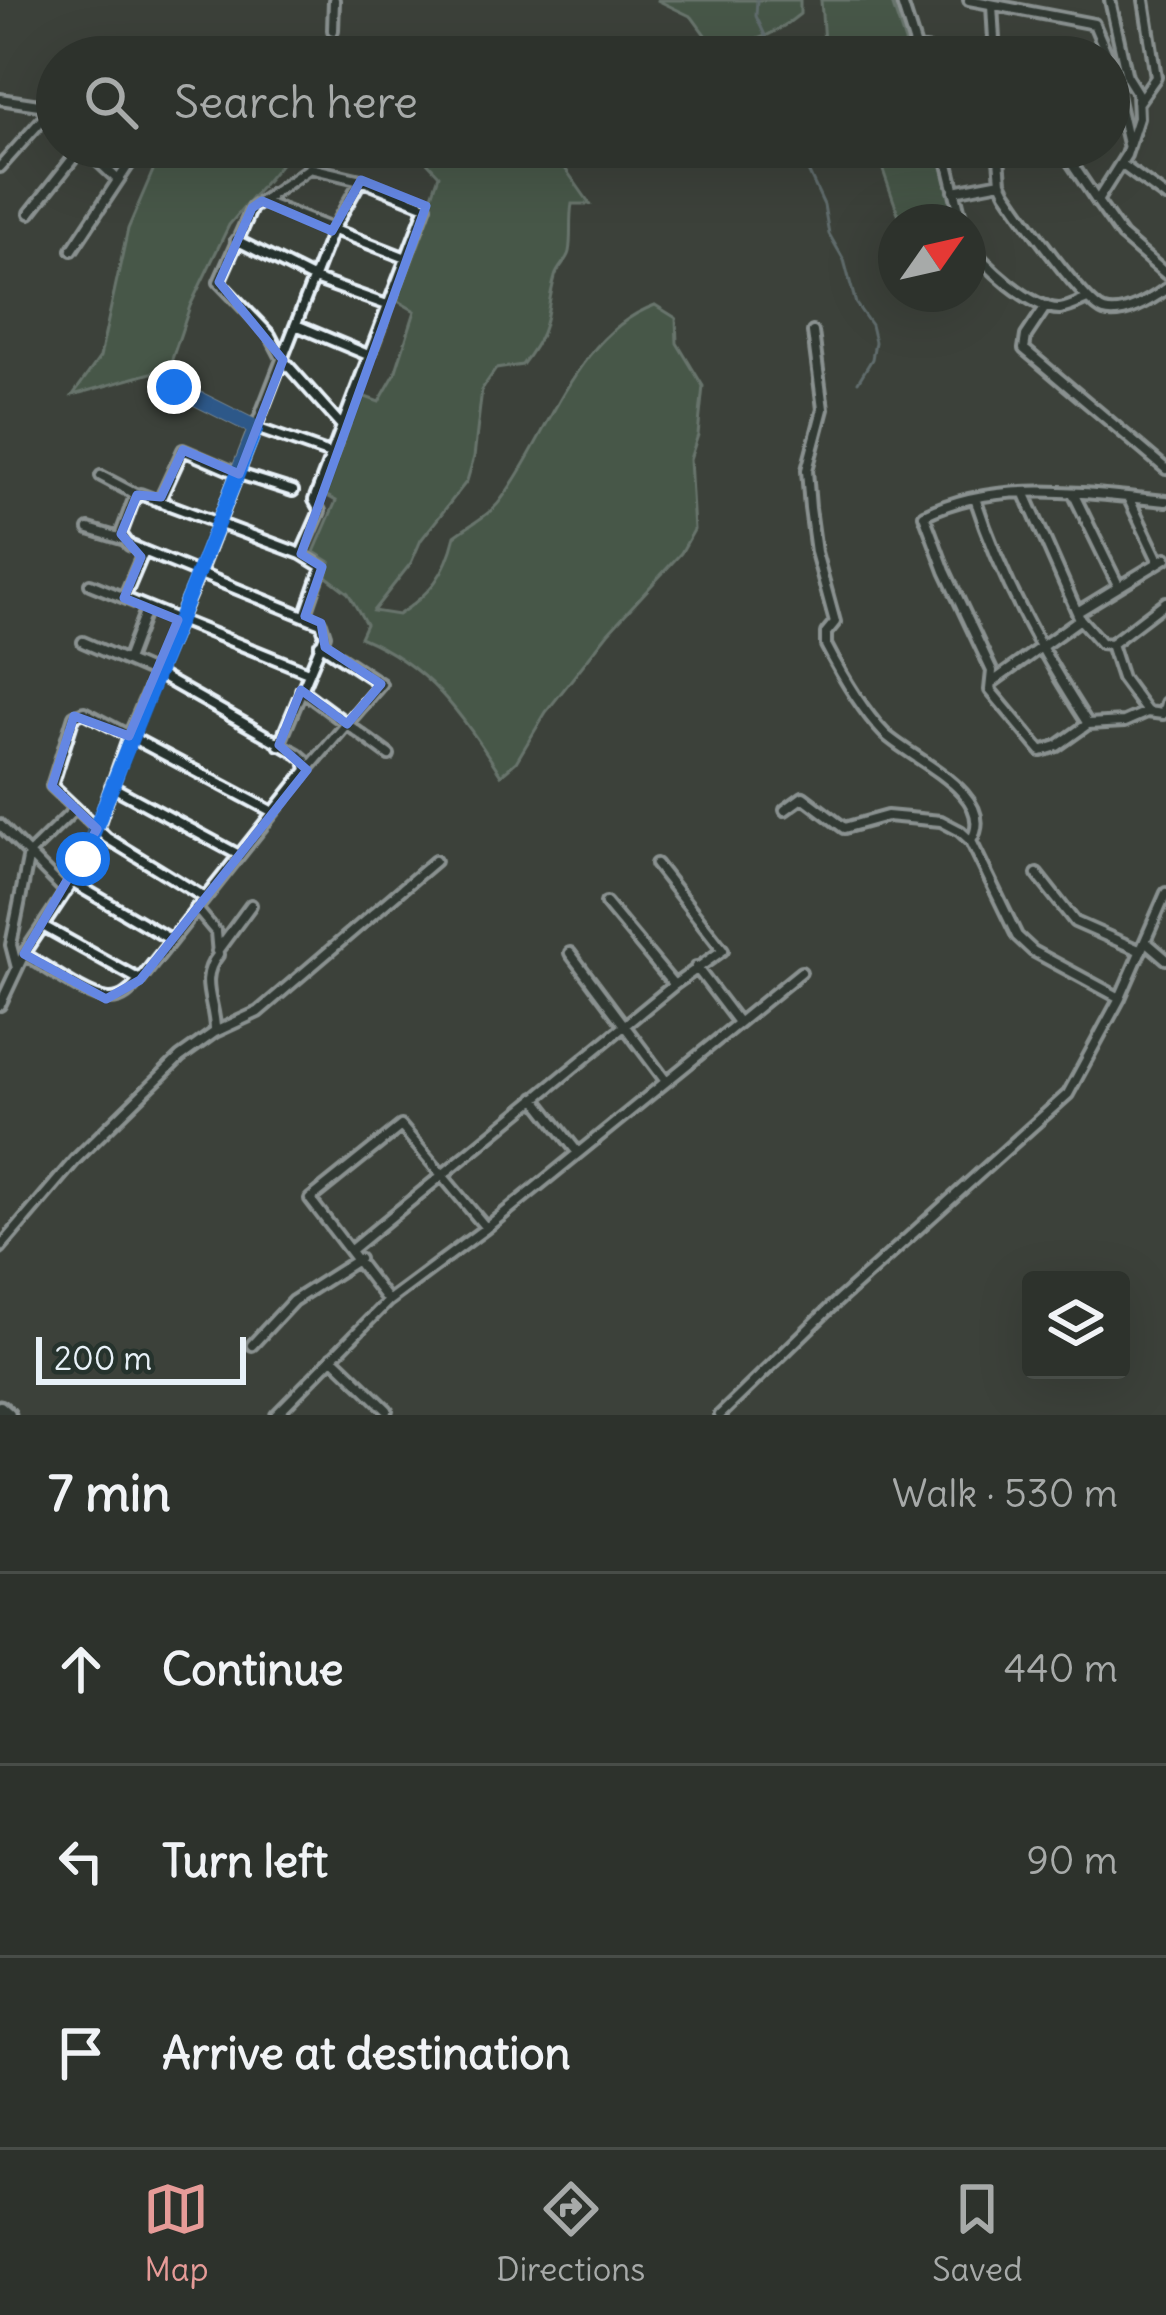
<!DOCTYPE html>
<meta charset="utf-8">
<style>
body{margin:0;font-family:Delius,sans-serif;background:#393e38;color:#f1f3f6}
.controls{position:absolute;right:36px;bottom:36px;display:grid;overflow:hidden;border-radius:12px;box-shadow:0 12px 48px #0002}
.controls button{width:108px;height:108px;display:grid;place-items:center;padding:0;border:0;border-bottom:3px solid #484d48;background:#2d322c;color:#f1f3f6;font:60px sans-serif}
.compass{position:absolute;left:878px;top:204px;width:108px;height:108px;border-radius:50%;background:#2d322c;box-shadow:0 12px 48px #0002;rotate:56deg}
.scale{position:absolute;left:36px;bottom:30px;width:210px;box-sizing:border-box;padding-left:12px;border:6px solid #e8f1f8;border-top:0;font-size:33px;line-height:42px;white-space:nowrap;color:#e8f1f8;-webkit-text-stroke:9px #26332d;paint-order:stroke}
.stop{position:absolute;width:36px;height:36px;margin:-27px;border:9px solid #1a73e8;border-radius:50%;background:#fff}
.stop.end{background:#1a73e8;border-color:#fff;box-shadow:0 3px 12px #0008}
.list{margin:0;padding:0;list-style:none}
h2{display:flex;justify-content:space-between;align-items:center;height:156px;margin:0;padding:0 48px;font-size:51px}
h2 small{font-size:39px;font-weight:400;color:#a7aaa9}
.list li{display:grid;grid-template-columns:78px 1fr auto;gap:36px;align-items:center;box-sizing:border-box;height:192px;padding:0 48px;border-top:3px solid #484d48}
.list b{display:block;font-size:45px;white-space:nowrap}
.list em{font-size:39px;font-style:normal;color:#a7aaa9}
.icon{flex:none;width:66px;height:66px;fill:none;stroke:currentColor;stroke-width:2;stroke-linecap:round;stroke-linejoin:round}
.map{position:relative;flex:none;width:1166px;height:1415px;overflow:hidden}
.search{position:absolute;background:#2d322c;box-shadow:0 12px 48px #0002;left:36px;right:36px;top:36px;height:132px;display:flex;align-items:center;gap:30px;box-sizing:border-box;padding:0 42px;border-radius:66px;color:#a7aaa9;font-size:45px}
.sheet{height:732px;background:#2d322c}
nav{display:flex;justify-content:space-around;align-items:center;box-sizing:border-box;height:168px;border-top:3px solid #484d48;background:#2d322c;font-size:33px;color:#a7aaa9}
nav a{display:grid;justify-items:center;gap:6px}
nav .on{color:#e69b98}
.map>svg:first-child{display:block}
.green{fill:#54725a;stroke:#9eb2a9;stroke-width:3}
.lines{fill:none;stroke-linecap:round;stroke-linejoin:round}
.stream{stroke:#8c9fa9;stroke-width:3}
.minor-casing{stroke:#e8f1f8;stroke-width:16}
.highway-casing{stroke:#e8f1f8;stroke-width:21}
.minor{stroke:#26332d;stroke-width:8}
.highway{stroke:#26332d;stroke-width:12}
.route{stroke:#1a73e8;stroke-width:15}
.marked{fill:none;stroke:#6487e3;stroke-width:9;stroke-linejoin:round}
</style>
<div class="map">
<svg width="1166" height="1415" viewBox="0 0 1166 1415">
<rect width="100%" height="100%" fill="#3c423a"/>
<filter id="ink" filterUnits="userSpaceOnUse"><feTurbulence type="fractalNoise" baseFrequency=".00833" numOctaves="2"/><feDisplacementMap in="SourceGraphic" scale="24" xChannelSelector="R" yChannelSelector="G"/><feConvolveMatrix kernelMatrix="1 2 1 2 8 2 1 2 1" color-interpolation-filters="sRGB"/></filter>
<g filter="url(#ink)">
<path class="green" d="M657 0H800V14C771 38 744 49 708 39L692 17Z
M821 0H891L910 57H825Z
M354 42 383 57H277L296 48Z
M169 147H295L229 225 190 306 169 368 73 395 100 357 128 229 158 159Z
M413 147H550L590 204H572C569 220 572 237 569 252 567 261 557 268 555 277 543 320 553 324 522 365L496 369 482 389 474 457 467 481 421 540 411 563 373 611 398 615C430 594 446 574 455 536 469 525 490 515 500 501 549 437 574 335 655 305L676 318 677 343 703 386 698 435 690 459 694 530 681 553 608 633 546 712 516 762 501 775C461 714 430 666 360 637L366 624 348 593 327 577 330 562 314 552 336 501 320 492 357 394 379 402 395 374 415 311 396 300 439 175Z
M875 147H939L958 222H901Z"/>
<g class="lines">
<path class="stream" d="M757 0 756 16 775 57
M797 147 824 205 829 234 844 260 856 304 871 325 875 342 872 359 858 382"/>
<defs>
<path id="minor" d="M901 0 919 57
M969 0 1094 24 1108 57
M1110 0 1127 77 1137 93 1138 118 1126 155 1097 201 1122 236 1166 274
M992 5 995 57
M333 30 334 0
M917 49 974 57
M1109 60 1128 144
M0 99 39 105 57 122
M1139 101 1156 77 1144 0
M83 147 117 179
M944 147 962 222
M998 147 1001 182 1006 192C1020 213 1085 305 1104 311 1123 317 1151 300 1166 289
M1067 147 1070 161 1097 201
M1121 164 1166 197
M0 167 48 113
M954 191 1001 182
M263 202 406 258
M30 213 82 147
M236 240 314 279 387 305
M968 242C982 264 1032 310 1060 309 1069 308 1078 303 1087 299
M72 250 139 149
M1046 306 1026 336 1024 349 1166 469
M296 325 368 355
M813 332 823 409 807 470 810 508 816 552 835 622 826 633V645C841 674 861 709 884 733 907 757 1000 794 971 841
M174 387 256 428 330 454
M101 476 137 495
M1073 493 1118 585
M1025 494 1080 619 1101 643 1111 644 1122 678 1147 712
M975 498C1001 579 1042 653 1088 724
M1129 499 1158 560
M160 500 183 450 239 474 293 491
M1166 501C1089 494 997 478 924 515L945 571 992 671 990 690 1041 751 1057 746 1088 724 1124 722 1147 712 1163 714 1166 703
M89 529 122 539
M90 584 308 672
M124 598 144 551
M1079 611 1166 558
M305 616 322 567 301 554 320 511 314 500 426 206 361 180 310 168 252 208 219 282 270 335 283 360 341 425
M1111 644 1166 602
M127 660 147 607
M994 681 1080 619
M301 690 389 755
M279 745 325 635 321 623 129 545 121 534 134 499 140 494 301 554
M308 769 381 684 320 644
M111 786 239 855
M785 810 803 797 844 828 887 816 941 821 960 831 971 841 1017 936 1033 951 1120 998
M0 825 66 892
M1037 874 1075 922 1141 951
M72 882 171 940
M205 898 107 838 52 786 74 716 84 712 273 812
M606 903 674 985
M196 908 216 932 218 955C197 981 216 1003 215 1032
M43 926 140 980
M1145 941 1166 959
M217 951 251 905
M570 953 665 1080
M24 954C44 965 88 998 109 999 123 1000 132 989 140 980L307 770 305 760 298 754 157 674 83 642
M696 967 737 1021
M17 968 11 945 29 854 74 810
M0 1005 24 954 72 882 97 829 129 736 199 573 332 231 361 180
M535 1098 578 1153
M0 1248 75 1160 180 1057 215 1032 258 1012 435 861
M352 1249 674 985 723 950 656 864
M388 1301 310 1199 401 1126 486 1228
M252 1345 293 1301 359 1259
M332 1357 387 1410
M276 1415 388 1301 486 1228 801 972
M720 1415 830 1308 1068 1094 1120 998 1166 893"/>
<path id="highway" d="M0 1408 8 1415"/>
</defs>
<use href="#minor" class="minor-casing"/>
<use href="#highway" class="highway-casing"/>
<use href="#minor" class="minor"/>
<use href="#highway" class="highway"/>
</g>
</g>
<g class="lines" filter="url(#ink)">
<path class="route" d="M83 859 256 428 174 387"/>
</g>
<path d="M0 0H1166V1415H0ZM361 180 426 206 301 554 322 567 305 616 321 623 325 647 381 684 347 724 301 690 279 745 307 770 140 980 106 999 24 954 97 829 52 786 74 716 129 736 178 620 124 598 141 557 121 534 137 495 161 497 183 450 239 474 283 360 219 282 252 208 262 201 332 231Z" fill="#3c423a" fill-opacity=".55" fill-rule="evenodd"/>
<path class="marked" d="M361 180 426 206 301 554 322 567 305 616 321 623 325 647 381 684 347 724 301 690 279 745 307 770 140 980 106 999 24 954 97 829 52 786 74 716 129 736 178 620 124 598 141 557 121 534 137 495 161 497 183 450 239 474 283 360 219 282 252 208 262 201 332 231Z"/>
</svg>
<div class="controls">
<button><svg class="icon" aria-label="layers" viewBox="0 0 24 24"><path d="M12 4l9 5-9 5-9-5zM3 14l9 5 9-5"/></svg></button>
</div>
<svg class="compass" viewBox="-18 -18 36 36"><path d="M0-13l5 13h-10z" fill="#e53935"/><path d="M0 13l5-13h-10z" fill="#a7aaa9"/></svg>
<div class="scale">200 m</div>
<div class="stop" style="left:83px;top:859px"></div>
<div class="stop end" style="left:174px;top:387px"></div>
<div class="search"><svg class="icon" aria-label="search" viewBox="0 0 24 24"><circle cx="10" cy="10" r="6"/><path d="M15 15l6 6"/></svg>Search here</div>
</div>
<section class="sheet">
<h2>7 min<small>Walk · 530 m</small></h2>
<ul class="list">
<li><svg class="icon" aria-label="ahead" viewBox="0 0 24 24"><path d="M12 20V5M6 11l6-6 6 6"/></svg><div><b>Continue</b></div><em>440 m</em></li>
<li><svg class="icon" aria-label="left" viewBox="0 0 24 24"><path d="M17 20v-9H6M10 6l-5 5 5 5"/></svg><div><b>Turn left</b></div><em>90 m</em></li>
<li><svg class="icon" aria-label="arrive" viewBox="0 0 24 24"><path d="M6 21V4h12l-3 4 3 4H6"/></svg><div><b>Arrive at destination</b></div></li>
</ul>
</section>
<nav>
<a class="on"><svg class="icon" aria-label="map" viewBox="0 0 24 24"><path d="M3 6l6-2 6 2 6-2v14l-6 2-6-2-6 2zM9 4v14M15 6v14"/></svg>Map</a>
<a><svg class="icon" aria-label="directions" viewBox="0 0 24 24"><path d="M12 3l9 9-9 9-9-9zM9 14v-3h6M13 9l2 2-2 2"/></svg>Directions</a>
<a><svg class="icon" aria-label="saved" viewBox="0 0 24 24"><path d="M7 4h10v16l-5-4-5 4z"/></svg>Saved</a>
</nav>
